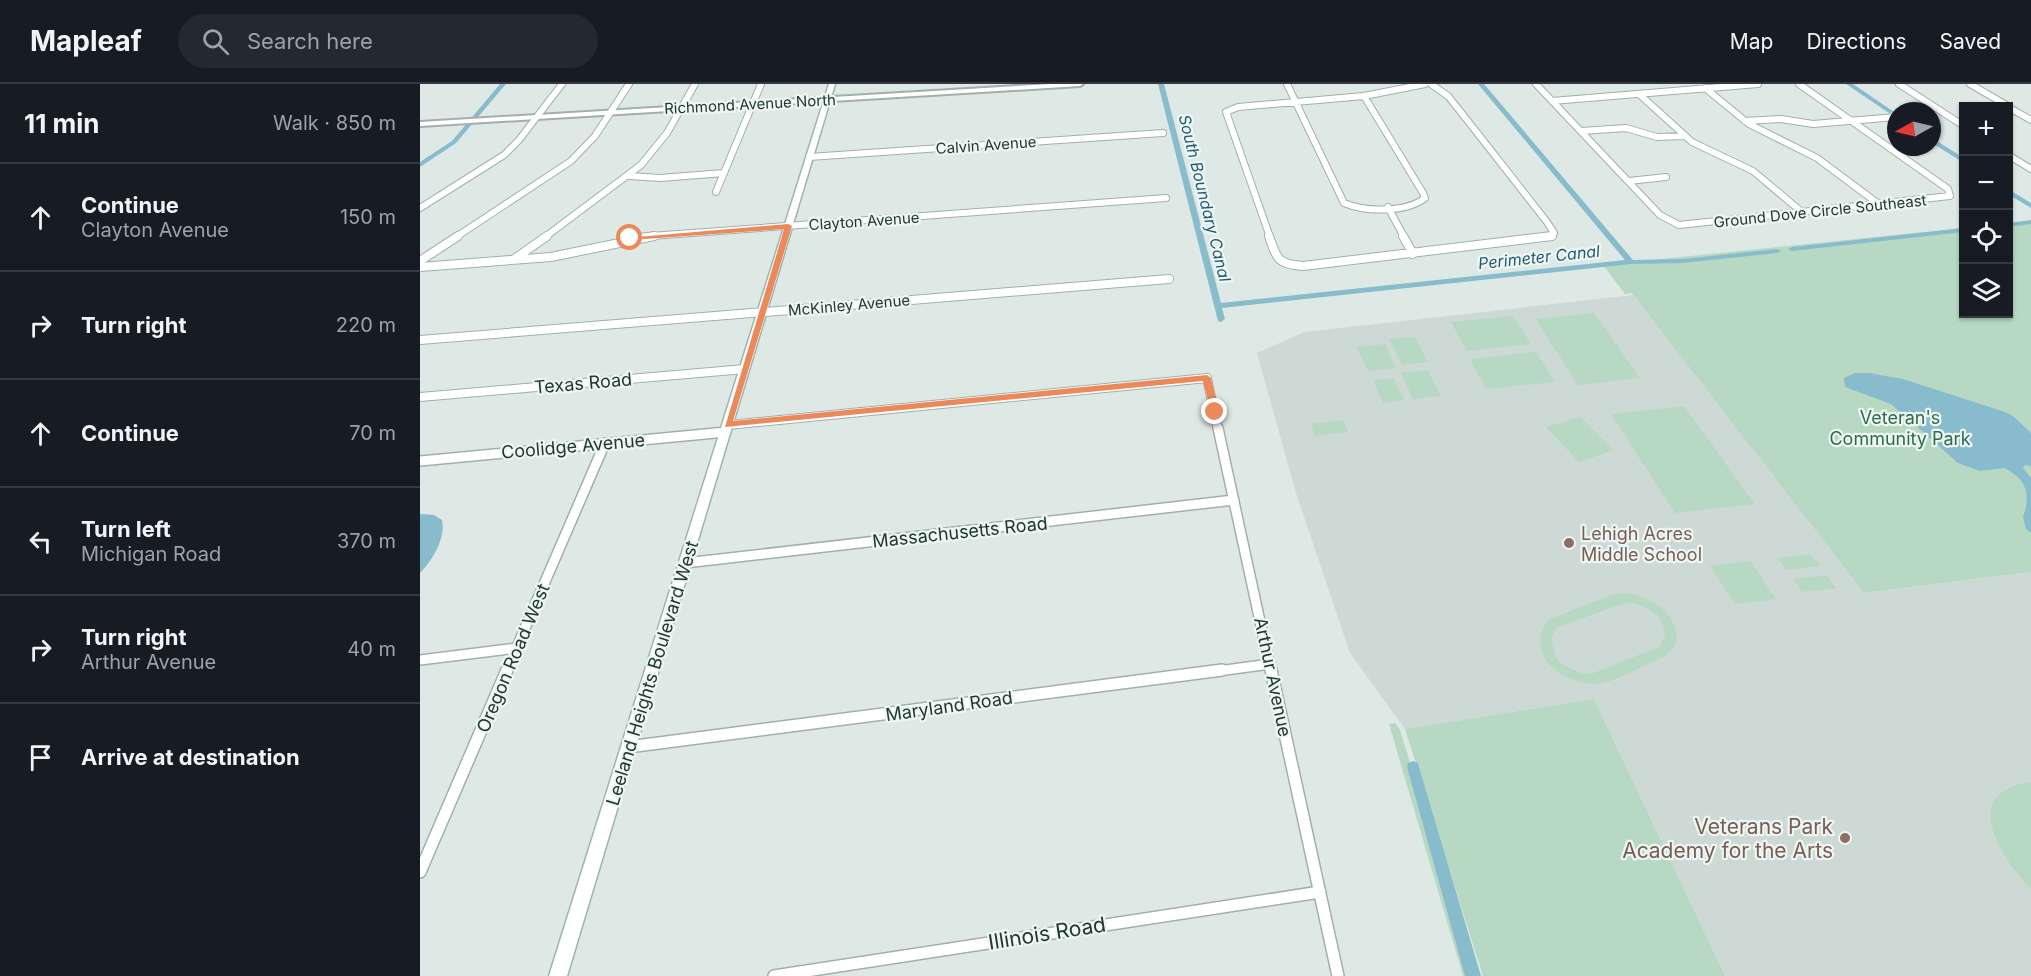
<!DOCTYPE html>
<meta charset="utf-8">
<style>
body{margin:0;font-family:Inter,sans-serif;background:#242831;color:#f1f3f6}
.controls{position:absolute;right:18px;top:18px;display:grid;overflow:hidden;border-radius:0px;box-shadow:0 2px 4px #0004}
.controls button{width:54px;height:54px;display:grid;place-items:center;padding:0;border:0;border-bottom:2px solid #363941;background:#171b24;color:#f1f3f6;font:30px sans-serif}
.compass{position:absolute;left:1467px;top:18px;width:54px;height:54px;border-radius:50%;background:#171b24;box-shadow:0 2px 4px #0004;rotate:262deg}
.stop{position:absolute;width:18px;height:18px;margin:-14px;border:4px solid #eb895a;border-radius:50%;background:#fff}
.stop.end{background:#eb895a;border-color:#fff;box-shadow:0 2px 6px #0008}
.list{margin:0;padding:0;list-style:none}
h2{display:flex;justify-content:space-between;align-items:center;height:78px;margin:0;padding:0 24px;font-size:26px}
h2 small{font-size:20px;font-weight:400;color:#9ea1a6}
.list li{display:grid;grid-template-columns:39px 1fr auto;gap:18px;align-items:center;box-sizing:border-box;height:108px;padding:0 24px;border-top:2px solid #363941}
.list b{display:block;font-size:22px;white-space:nowrap}
.list p{margin:0;font-size:20px;white-space:nowrap;color:#9ea1a6}
.list em{font-size:20px;font-style:normal;color:#9ea1a6}
.icon{flex:none;width:33px;height:33px;fill:none;stroke:currentColor;stroke-width:2;stroke-linecap:round;stroke-linejoin:round}
.map{position:relative;flex:none;width:1611px;height:892px;overflow:hidden}
header{display:flex;align-items:center;gap:36px;box-sizing:border-box;height:84px;padding:0 30px;background:#171b24;border-bottom:2px solid #363941}
header strong{font-size:28px}
nav{display:flex;gap:33px;margin-inline-start:auto;font-size:21px}
.search{width:420px;height:54px;background:#242831;display:flex;align-items:center;gap:15px;box-sizing:border-box;padding:0 21px;border-radius:33px;color:#9ea1a6;font-size:22px}
main{display:flex}
aside{flex:1;background:#171b24}
.map>svg:first-child{display:block}
.built{fill:#ccd9d4}
.green{fill:#b7d9c3;fill-rule:evenodd}
.water{fill:#88bccc}
.lines{fill:none;stroke-linecap:round;stroke-linejoin:round}
.canal{fill:#88bccc;fill-rule:evenodd}
.minor-far3-casing{stroke:#a1b0ac;stroke-width:8}
.minor-far2-casing{stroke:#a1b0ac;stroke-width:10}
.minor-far1-casing{stroke:#a1b0ac;stroke-width:12}
.minor-casing{stroke:#a1b0ac;stroke-width:14}
.tertiary-casing{stroke:#a1b0ac;stroke-width:4}
.secondary-casing{stroke:#9eb4ae;stroke-width:3}
.minor-far3{stroke:#fff;stroke-width:6}
.minor-far2{stroke:#fff;stroke-width:8}
.minor-far1{stroke:#fff;stroke-width:9}
.minor{stroke:#fff;stroke-width:11}
.tertiary{fill:#fff;fill-rule:evenodd}
.secondary{fill:#fff;fill-rule:evenodd}
.route{fill:#eb895a}
.education-dot{fill:#8d6e63;stroke:#eef6f3;stroke-width:2}
.labels{text-anchor:middle;dominant-baseline:central;stroke-width:4.5;stroke-linejoin:round;paint-order:stroke}
.far-street-label{font-size:15px;fill:#203833;stroke:#eef6f3}
.far-water-label{font-size:16px;font-style:italic;fill:#1e5b70;stroke:#eef6f3}
.street-label{font-size:18px;fill:#203833;stroke:#eef6f3}
.park-label{font-size:18px;fill:#2d6c4a;stroke:#eef6f3}
.education-label{font-size:18px;fill:#785e54;stroke:#eef6f3;text-anchor:start}
.near-education-label{font-size:21px;fill:#785e54;stroke:#eef6f3;text-anchor:end}
.near-street-label{font-size:21px;fill:#203833;stroke:#eef6f3}
</style>
<header>
<strong>Mapleaf</strong>
<div class="search"><svg class="icon" aria-label="search" viewBox="0 0 24 24"><circle cx="10" cy="10" r="6"/><path d="M15 15l6 6"/></svg>Search here</div>
<nav><a>Map</a><a>Directions</a><a>Saved</a></nav>
</header>
<main>
<aside>
<h2>11 min<small>Walk · 850 m</small></h2>
<ul class="list">
<li><svg class="icon" aria-label="ahead" viewBox="0 0 24 24"><path d="M12 20V5M6 11l6-6 6 6"/></svg><div><b>Continue</b><p>Clayton Avenue</p></div><em>150 m</em></li>
<li><svg class="icon" aria-label="right" viewBox="0 0 24 24"><path d="M7 20v-9h11M14 6l5 5-5 5"/></svg><div><b>Turn right</b></div><em>220 m</em></li>
<li><svg class="icon" aria-label="ahead" viewBox="0 0 24 24"><path d="M12 20V5M6 11l6-6 6 6"/></svg><div><b>Continue</b></div><em>70 m</em></li>
<li><svg class="icon" aria-label="left" viewBox="0 0 24 24"><path d="M17 20v-9H6M10 6l-5 5 5 5"/></svg><div><b>Turn left</b><p>Michigan Road</p></div><em>370 m</em></li>
<li><svg class="icon" aria-label="right" viewBox="0 0 24 24"><path d="M7 20v-9h11M14 6l5 5-5 5"/></svg><div><b>Turn right</b><p>Arthur Avenue</p></div><em>40 m</em></li>
<li><svg class="icon" aria-label="arrive" viewBox="0 0 24 24"><path d="M6 21V4h12l-3 4 3 4H6"/></svg><div><b>Arrive at destination</b></div></li>
</ul>
</aside>
<div class="map">
<svg width="1611" height="892" viewBox="0 0 1611 892">
<rect width="100%" height="100%" fill="#dee9e5"/>
<path class="built" d="M1214 211 1444 509 1611 488V892H1305L1174 615 985 645 930 569 876 409 837 269 885 248Z"/>
<path class="green" d="M1611 137V488L1444 509 1212 209 1205 210 1183 181 1543 144 1544 230H1588L1589 139Z
M1174 229 1220 294 1158 301 1116 235Z
M1093 232 1111 260 1047 267 1031 238Z
M995 253 1008 278 982 281 969 255Z
M965 260 976 284 948 287 937 263Z
M1116 268 1135 298 1066 305 1050 275Z
M1008 286 1021 312 993 315 981 289Z
M974 294 984 316 963 319 953 296Z
M1264 322 1335 420 1255 429 1191 330Z
M1160 333 1194 366 1159 378 1126 343Z
M923 336 928 348 895 352 891 340Z
M1390 470 1400 482 1366 486 1357 474Z
M1330 477 1356 515 1315 520 1290 482Z
M1406 491 1416 504 1382 508 1373 495Z
M1204 509C1230 512 1256 527 1257 556 1249 573 1238 576 1222 583 1207 589 1190 600 1173 600 1140 599 1105 570 1128 536L1191 511ZM1208 518C1226 521 1244 531 1245 551L1239 563 1171 590 1161 589 1143 581 1136 574 1131 555 1137 543Z
M1174 615 1305 892H1063L985 645Z
M975 639 980 646 1056 892H1043L969 640Z
M1611 698V805C1580 773 1538 708 1611 698Z"/>
<path class="water" d="M1435 289H1449L1483 295 1585 328 1593 332 1611 349V382L1605 381 1603 384 1611 394V449L1606 445 1603 433C1611 410 1607 396 1585 384L1560 387 1538 379 1471 320 1425 303 1424 294Z
M0 430 14 431 22 436C26 453 13 476 0 489Z"/>
<g class="lines">
<path class="canal" d="M80 0H86L36 59 0 83V78L32 57Z
M738 0H744L801 219 1205 176 1058 0H1064L1213 176 1263 175 1357 165 1361 167 1357 169 1263 179 1211 180 802 224 805 235 801 238 798 237Z
M1426 0H1433L1474 28 1469 29Z
M1512 54 1544 74V79L1512 59Z
M1588 105 1611 119V124L1588 110Z
M1611 136V140L1588 143V139Z
M1544 144V148L1372 167 1368 165 1372 163Z
M993 677 998 679 999 683 1061 892H1045L987 683 988 679Z"/>
<defs>
<path id="minor-far3" d="M867 0 924 119C945 128 986 129 1005 114L1003 109 944 12
M1011 0 1028 12 1040 27 1127 138 1134 149 1131 153
M1116 0 1240 131 1259 141 1530 112 1528 105 1379 0
M1479 0 1544 42
M1550 0 1588 22
M1285 4 1329 40 1397 74 1460 121
M1219 10 1272 58 1333 87 1383 129
M1132 17 1338 0
M1588 23 1611 36
M1325 37 1361 35 1393 40 1476 33
M1161 47 1206 44 1237 53 1265 52
M1588 71 1611 85
M389 73 743 49
M210 92 240 94 304 89
M1209 97 1246 93
M296 108 341 0
M968 123 984 153
M0 124 84 71 99 56 142 0
M36 153 151 77 175 52 209 0
M125 153 221 81 247 49 275 0
M217 153 746 114
M850 153 806 28 818 23 944 12 1005 0"/>
<path id="minor-far2" d="M849 152C857 175 857 180 883 182L1132 152
M983 152 993 170
M93 176 127 152
M0 177 38 152
M0 183 131 173 234 152
M0 256 749 195
M0 313 325 285
M308 341 787 294 798 346"/>
<path id="minor-far1" d="M798 344 851 588
M0 377 306 348
M265 479 814 416
M0 576 97 564
M86 588 185 359
M791 588 850 580"/>
<path id="minor" d="M851 586 918 892
M208 663 802 586
M0 788 87 586
M354 892 900 808"/>
<path id="tertiary" d="M630 0H663L660 2 0 42V38Z"/>
<path id="secondary" d="M409 0H415L147 892H129Z"/>
</defs>
<use href="#minor-far3" class="minor-far3-casing"/>
<use href="#minor-far2" class="minor-far2-casing"/>
<use href="#minor-far1" class="minor-far1-casing"/>
<use href="#minor" class="minor-casing"/>
<use href="#tertiary" class="tertiary-casing"/>
<use href="#secondary" class="secondary-casing"/>
<use href="#minor-far3" class="minor-far3"/>
<use href="#minor-far2" class="minor-far2"/>
<use href="#minor-far1" class="minor-far1"/>
<use href="#minor" class="minor"/>
<use href="#tertiary" class="tertiary"/>
<use href="#secondary" class="secondary"/>
</g>
<path class="route" d="M368 140 372 142 313 337 787 291 791 294 799 328 795 331 791 328 783 297 305 343 364 145 210 156 206 154Z"/>
<g class="education-dot">
<circle cx="1149" cy="459" r="6"/>
<circle cx="1425" cy="754" r="6"/>
</g>
<g class="labels">
<g class="far-street-label">
<text transform="translate(330 20) rotate(-3)">Richmond Avenue North</text>
<text transform="translate(566 61) rotate(-4)">Calvin Avenue</text>
<text transform="translate(1400 127) rotate(-6)">Ground Dove Circle Southeast</text>
<text transform="translate(444 137) rotate(-4)">Clayton Avenue</text>
<text transform="translate(429 221) rotate(-5)">McKinley Avenue</text>
</g>
<g class="far-water-label">
<text transform="translate(785 114) rotate(76)">South Boundary Canal</text>
<text transform="translate(1119 173) rotate(-6)">Perimeter Canal</text>
</g>
<g class="street-label">
<text transform="translate(163 299) rotate(-5)">Texas Road</text>
<text transform="translate(153 362) rotate(-5)">Coolidge Avenue</text>
<text transform="translate(540 448) rotate(-6)">Massachusetts Road</text>
<text transform="translate(93 574) rotate(-67)">Oregon Road West</text>
<text transform="translate(232 589) rotate(-73)">Leeland Heights Boulevard West</text>
<text transform="translate(853 593) rotate(78)">Arthur Avenue</text>
<text transform="translate(529 622) rotate(-8)">Maryland Road</text>
</g>
<g class="park-label">
<text x="1480" y="333">Veteran's<tspan x="1480" dy="21">Community Park</tspan></text>
</g>
<g class="education-label">
<text x="1161" y="449">Lehigh Acres<tspan x="1161" dy="21">Middle School</tspan></text>
</g>
<g class="near-education-label">
<text x="1413" y="742">Veterans Park<tspan x="1413" dy="24">Academy for the Arts</tspan></text>
</g>
<g class="near-street-label">
<text transform="translate(627 849) rotate(-9)">Illinois Road</text>
</g>
</g>
</svg>
<div class="controls">
<button>+</button>
<button>−</button>
<button><svg class="icon" aria-label="locate" viewBox="0 0 24 24"><circle cx="12" cy="12" r="6"/><path d="M12 2v4M12 18v4M2 12h4M18 12h4"/></svg></button>
<button><svg class="icon" aria-label="layers" viewBox="0 0 24 24"><path d="M12 4l9 5-9 5-9-5zM3 14l9 5 9-5"/></svg></button>
</div>
<svg class="compass" viewBox="-18 -18 36 36"><path d="M0-13l5 13h-10z" fill="#e53935"/><path d="M0 13l5-13h-10z" fill="#9ea1a6"/></svg>
<div class="stop" style="left:210px;top:154px"></div>
<div class="stop end" style="left:795px;top:328px"></div>
</div>
</main>
